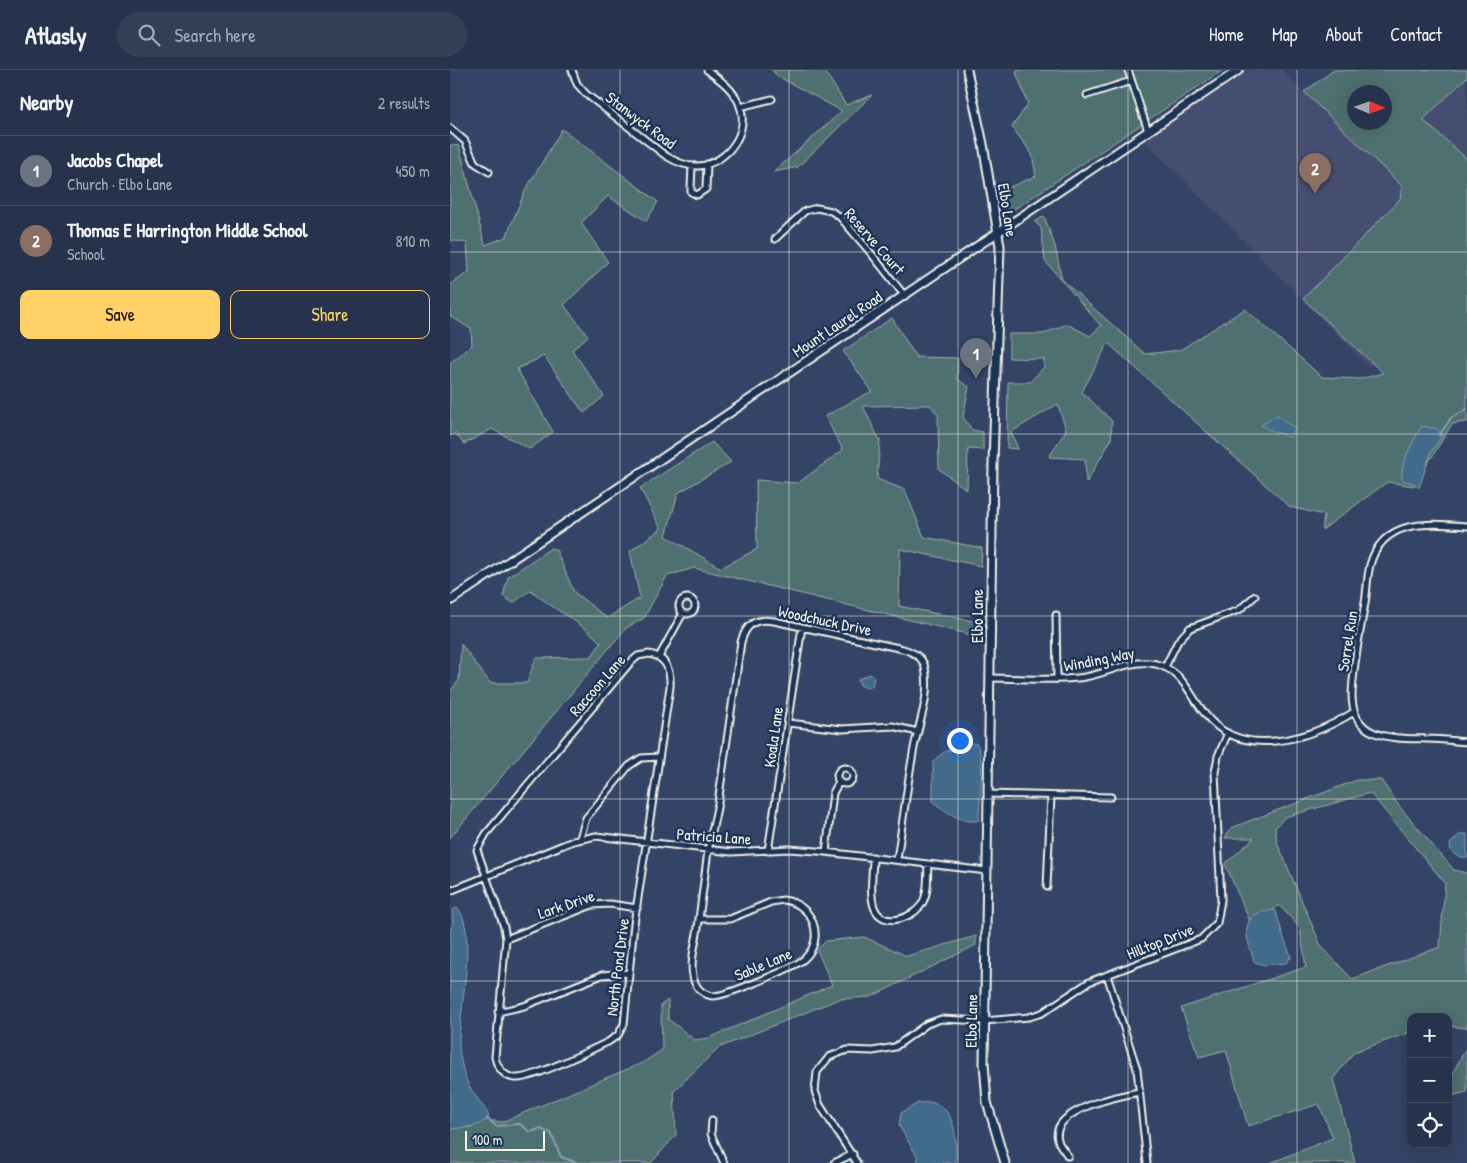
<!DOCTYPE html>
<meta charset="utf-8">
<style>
body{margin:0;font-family:"Patrick Hand",sans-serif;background:#333f56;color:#f1f3f6}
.controls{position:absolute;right:15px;bottom:15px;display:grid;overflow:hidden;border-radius:10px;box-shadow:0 5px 20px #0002}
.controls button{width:45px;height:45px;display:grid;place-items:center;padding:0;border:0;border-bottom:1px solid #434e64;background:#27334c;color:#f1f3f6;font:25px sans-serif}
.compass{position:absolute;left:897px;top:15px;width:45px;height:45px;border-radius:50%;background:#27334c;box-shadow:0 5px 20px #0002;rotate:92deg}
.scale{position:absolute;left:15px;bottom:12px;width:80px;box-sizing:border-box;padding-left:5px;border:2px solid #f4f1e8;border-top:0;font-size:14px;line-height:18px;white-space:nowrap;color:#f4f1e8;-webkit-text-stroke:4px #1d3557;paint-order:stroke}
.you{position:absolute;left:509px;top:670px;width:18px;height:18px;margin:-12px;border:4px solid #fff;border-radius:50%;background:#1a73e8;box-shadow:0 0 0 8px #1a73e833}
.badge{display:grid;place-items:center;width:32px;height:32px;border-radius:50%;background:#ffd166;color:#fff;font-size:16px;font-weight:700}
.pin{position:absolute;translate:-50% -41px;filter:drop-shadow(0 1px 2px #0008)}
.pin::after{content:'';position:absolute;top:26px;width:18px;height:15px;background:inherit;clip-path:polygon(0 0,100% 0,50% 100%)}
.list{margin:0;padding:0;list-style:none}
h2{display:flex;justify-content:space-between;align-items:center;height:65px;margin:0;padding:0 20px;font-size:21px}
h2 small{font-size:16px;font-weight:400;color:#a4aab5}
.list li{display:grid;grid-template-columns:32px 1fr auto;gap:15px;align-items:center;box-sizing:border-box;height:70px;padding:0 20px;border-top:1px solid #434e64}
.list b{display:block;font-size:19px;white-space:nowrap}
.list p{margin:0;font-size:16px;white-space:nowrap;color:#a4aab5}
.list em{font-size:16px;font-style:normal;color:#a4aab5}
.actions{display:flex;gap:10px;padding:15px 20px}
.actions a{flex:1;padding:11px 0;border:1px solid #ffd166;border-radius:10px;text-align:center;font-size:18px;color:#ffd166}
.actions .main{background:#ffd166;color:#111}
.icon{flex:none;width:28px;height:28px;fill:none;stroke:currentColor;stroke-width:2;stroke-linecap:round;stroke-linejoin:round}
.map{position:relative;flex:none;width:1017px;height:1093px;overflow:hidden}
header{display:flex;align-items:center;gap:30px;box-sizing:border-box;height:70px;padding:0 25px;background:#27334c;border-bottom:1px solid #434e64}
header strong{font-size:24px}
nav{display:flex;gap:28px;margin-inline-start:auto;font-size:18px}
.search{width:350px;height:45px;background:#333f56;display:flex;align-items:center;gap:12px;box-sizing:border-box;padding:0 18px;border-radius:28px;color:#a4aab5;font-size:19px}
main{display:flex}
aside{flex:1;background:#27334c}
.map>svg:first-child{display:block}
.built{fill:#444e70;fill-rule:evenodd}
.green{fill:#4f7070;stroke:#a2b0ac;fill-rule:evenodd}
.water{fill:#436b8b;stroke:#8aa1b0}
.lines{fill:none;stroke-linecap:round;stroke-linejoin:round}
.stream{stroke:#8aa1b0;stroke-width:2}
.street-casing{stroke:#f4f1e8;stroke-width:9}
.secondary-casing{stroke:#f4f1e8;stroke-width:11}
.street{stroke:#1d3557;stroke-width:5}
.secondary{stroke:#1d3557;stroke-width:7}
.grid{fill:none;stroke:#f4f1e8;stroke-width:1;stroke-opacity:0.55}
.labels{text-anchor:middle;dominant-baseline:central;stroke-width:5;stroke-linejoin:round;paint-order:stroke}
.street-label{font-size:16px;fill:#f4f1e8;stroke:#1d3557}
</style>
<header>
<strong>Atlasly</strong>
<div class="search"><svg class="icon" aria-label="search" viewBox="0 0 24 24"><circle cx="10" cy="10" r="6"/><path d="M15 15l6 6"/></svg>Search here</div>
<nav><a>Home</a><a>Map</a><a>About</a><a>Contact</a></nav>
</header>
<main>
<aside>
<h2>Nearby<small>2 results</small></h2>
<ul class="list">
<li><span class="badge" style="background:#6b7280">1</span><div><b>Jacobs Chapel</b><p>Church · Elbo Lane</p></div><em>450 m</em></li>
<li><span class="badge" style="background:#8d6e63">2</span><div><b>Thomas E Harrington Middle School</b><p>School</p></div><em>810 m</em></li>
</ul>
<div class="actions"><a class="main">Save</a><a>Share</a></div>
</aside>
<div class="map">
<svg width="1017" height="1093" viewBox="0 0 1017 1093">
<rect width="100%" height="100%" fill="#344466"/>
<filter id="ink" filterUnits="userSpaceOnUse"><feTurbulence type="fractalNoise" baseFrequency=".02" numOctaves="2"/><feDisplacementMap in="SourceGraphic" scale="10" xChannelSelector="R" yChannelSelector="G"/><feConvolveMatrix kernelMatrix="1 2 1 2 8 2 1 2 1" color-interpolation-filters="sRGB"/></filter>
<g filter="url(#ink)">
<path class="built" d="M789 0H832L854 23 887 0H1017V229L919 297 690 66ZM904 22H934V52H904Z"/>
<path class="green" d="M322 0H374L396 35 422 25 348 97 324 102 392 41 327 6Z
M569 0H773L560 142 556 137 553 120 586 106 582 84 562 57 578 34 566 2Z
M884 0H1017V7L973 50 1017 89V352L1002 354 964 416 937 412 872 460 874 445 840 437 658 273 632 322 662 351 661 370 636 413 635 389 599 387 616 360 608 334 561 362 568 379 557 378 558 312H580L594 297V289L559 288V264H593L617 254 640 266 651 256 595 191 591 158 585 152 594 146 605 176 612 210 695 284 730 280 795 239 872 307 910 309 933 303 853 229 950 129 952 116 854 22ZM904 22H934V52H904Z
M112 59 208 132 196 151 158 126 131 153 158 192 114 235 138 266 122 280 154 326 134 343 94 286 67 299 103 362 80 379 42 359 14 374 5 363 0 366V293L22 275 21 259 0 246V215L19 202 17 173 0 170V75L9 76 35 175 56 167 75 121Z
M442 248 466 287 508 288 507 309 519 317 513 347 522 360 533 362V380L518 379 517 420 489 399 488 345 480 335 413 336 430 371 427 409 455 420 474 467 532 478 531 496 450 479 449 536 527 552 531 555 530 567 244 498 217 506 194 548 176 558 0 768V622L9 610 11 574 40 613H77L86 588 141 587 151 573C131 551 103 540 81 520L63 533 53 526 58 507 101 478 106 480 124 522 157 548 190 528 180 481 211 459 190 418 262 372 281 392 228 423 216 466 271 498 307 479 306 410 348 413 393 380 375 346 422 321 393 281Z
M907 710H931L949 736 1004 800 1017 803V958L998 956V947H961V962L904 982 883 1009 905 1093H820L883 1068 869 1034 798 1056 776 980 749 987 731 938 856 897 850 858 829 835 823 840 841 888 804 892 799 849 775 794 804 768H775L781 758ZM920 723 995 813 990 877 902 909 871 876 827 772 825 758 835 747Z
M526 866V875L421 927 389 929 268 978 224 1021 226 1065 201 1093H0V1058L21 1057 36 1050 52 1052 194 992 212 980 211 935 218 930V949L245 970 259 968 382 915 367 880 376 871 414 867 457 886Z
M1017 976V1022L998 1027V1012Z"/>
<path class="water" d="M828 345 838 354 845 357 840 367 822 361 811 355Z
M972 356 987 359 992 366 981 382 969 418 964 413 953 411C947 398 965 368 972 356Z
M420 604 424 607 422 616 417 618 410 615 408 609Z
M521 673 527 674C536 691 529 729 529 750 513 755 496 741 483 732V692C491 680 508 677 521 673Z
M1017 764V788C1007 786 1000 785 1000 774L1009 765Z
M7 838C28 855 9 945 9 973 10 990 13 1006 22 1021 27 1029 35 1037 39 1046 31 1058 14 1057 0 1059V861L3 854 2 840Z
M822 840 826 841 833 866 841 886 836 893 815 895 804 892C800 873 787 853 810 842 813 841 818 842 822 840Z
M480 1032C508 1038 506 1070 506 1093H468L467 1086 449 1056 451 1043 468 1033Z"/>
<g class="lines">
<path class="stream" d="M989 366 1001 348 1017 339
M37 1048 46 1056 70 1054 80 1062 90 1059 101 1063 111 1087 128 1093"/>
<defs>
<path id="street" d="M122 0 127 14 136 24 216 86C226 92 237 97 249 96 278 93 301 61 289 33 282 18 269 9 257 0
M678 0 698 61
M637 25 681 11
M290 37 322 29
M0 58 15 71 25 93 39 102
M242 96 241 118V122L247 125 256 119 257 94
M325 169 355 141 367 138 381 141 390 147 420 182 454 225
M1017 456C979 453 933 448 920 495 917 507 917 521 915 533 910 563 903 595 902 625 902 671 944 668 978 669 991 669 1004 671 1017 672
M229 536a8 8 0 1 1 16 0a8 8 0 1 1-16 0Z
M606 545 607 609
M199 584C217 587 221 601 220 617L184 854 174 954 168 965 158 972C138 981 87 1007 68 1008 56 1009 47 998 45 987L56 869 54 857 27 780 36 764 180 593 188 586Z
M209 587 233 543
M715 597 728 571 740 558 789 540 805 526
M540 608C569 608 599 611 628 608 654 606 679 588 706 594 733 601 739 624 755 644 792 692 862 668 904 642
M338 653 392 659 442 656 468 662
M387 706a8 8 0 1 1 16 0a8 8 0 1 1-16 0Z
M538 724 661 727
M130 768 136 748 179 696 191 688 209 687
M318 781 352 557
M376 782 383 723 389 712
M423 787C423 802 419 822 424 837 432 859 464 849 473 832 479 821 477 806 478 794
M597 817 601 726
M0 821 123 771 146 766 281 782 339 779 367 781 537 801
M333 830C362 833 377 868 354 889 344 898 274 927 262 926 255 925 248 920 245 913 237 894 248 868 249 849H280L321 832Z
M249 849 258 781 268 733 291 572C296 554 305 548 324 551L453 579C463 582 473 587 475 598 481 625 469 652 464 678 457 715 453 752 447 789
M56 869 142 835 160 834 187 838
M657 905 687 999 697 1093
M48 942 74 936 152 905 179 903
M262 1050 261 1064 274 1093
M618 1086C615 1082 611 1077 609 1073 595 1040 669 1026 689 1022
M384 1093 403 1084
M407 1093 370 1035 365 1021 367 1002 379 987 397 980 423 981 445 977 477 954 491 949 534 951 579 947 592 943 639 912 751 869 767 853 771 830 765 702 768 686 778 663"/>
<path id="secondary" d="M517 0 533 74 550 176 543 394 534 993 537 1032 555 1093
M0 531 789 0"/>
</defs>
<use href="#street" class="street-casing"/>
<use href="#secondary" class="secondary-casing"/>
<use href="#street" class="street"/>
<use href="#secondary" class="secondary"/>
</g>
</g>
<path class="grid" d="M170 0V1093M339 0V1093M508 0V1093M678 0V1093M847 0V1093M0 182H1017M0 364H1017M0 546H1017M0 729H1017M0 911H1017"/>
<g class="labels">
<g class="street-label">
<text transform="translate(191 50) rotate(37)">Stanwyck Road</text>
<text transform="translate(558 140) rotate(81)">Elbo Lane</text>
<text transform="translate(425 171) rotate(49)">Reserve Court</text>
<text transform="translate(387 254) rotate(-34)">Mount Laurel Road</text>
<text transform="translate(527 546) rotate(-90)">Elbo Lane</text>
<text transform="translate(375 550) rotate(12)">Woodchuck Drive</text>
<text transform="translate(897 571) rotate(-81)">Sorrel Run</text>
<text transform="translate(649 589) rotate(-11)">Winding Way</text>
<text transform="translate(147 615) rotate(-49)">Raccoon Lane</text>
<text transform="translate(323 667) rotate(-82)">Koala Lane</text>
<text transform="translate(264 766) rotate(4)">Patricia Lane</text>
<text transform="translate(116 834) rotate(-19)">Lark Drive</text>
<text transform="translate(710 871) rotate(-22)">Hilltop Drive</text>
<text transform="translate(313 894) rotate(-23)">Sable Lane</text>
<text transform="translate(167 897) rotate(-83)">North Pond Drive</text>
<text transform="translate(521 951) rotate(-89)">Elbo Lane</text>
</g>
</g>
</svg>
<div class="controls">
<button>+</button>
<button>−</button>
<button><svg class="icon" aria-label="locate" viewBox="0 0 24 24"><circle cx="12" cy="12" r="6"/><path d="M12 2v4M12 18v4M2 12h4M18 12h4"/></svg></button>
</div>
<svg class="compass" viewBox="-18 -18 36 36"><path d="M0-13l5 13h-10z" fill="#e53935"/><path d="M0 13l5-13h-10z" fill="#a4aab5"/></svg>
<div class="scale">100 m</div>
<div class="you"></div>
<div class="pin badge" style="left:526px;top:309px;background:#6b7280">1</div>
<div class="pin badge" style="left:865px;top:124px;background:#8d6e63">2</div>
</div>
</main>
